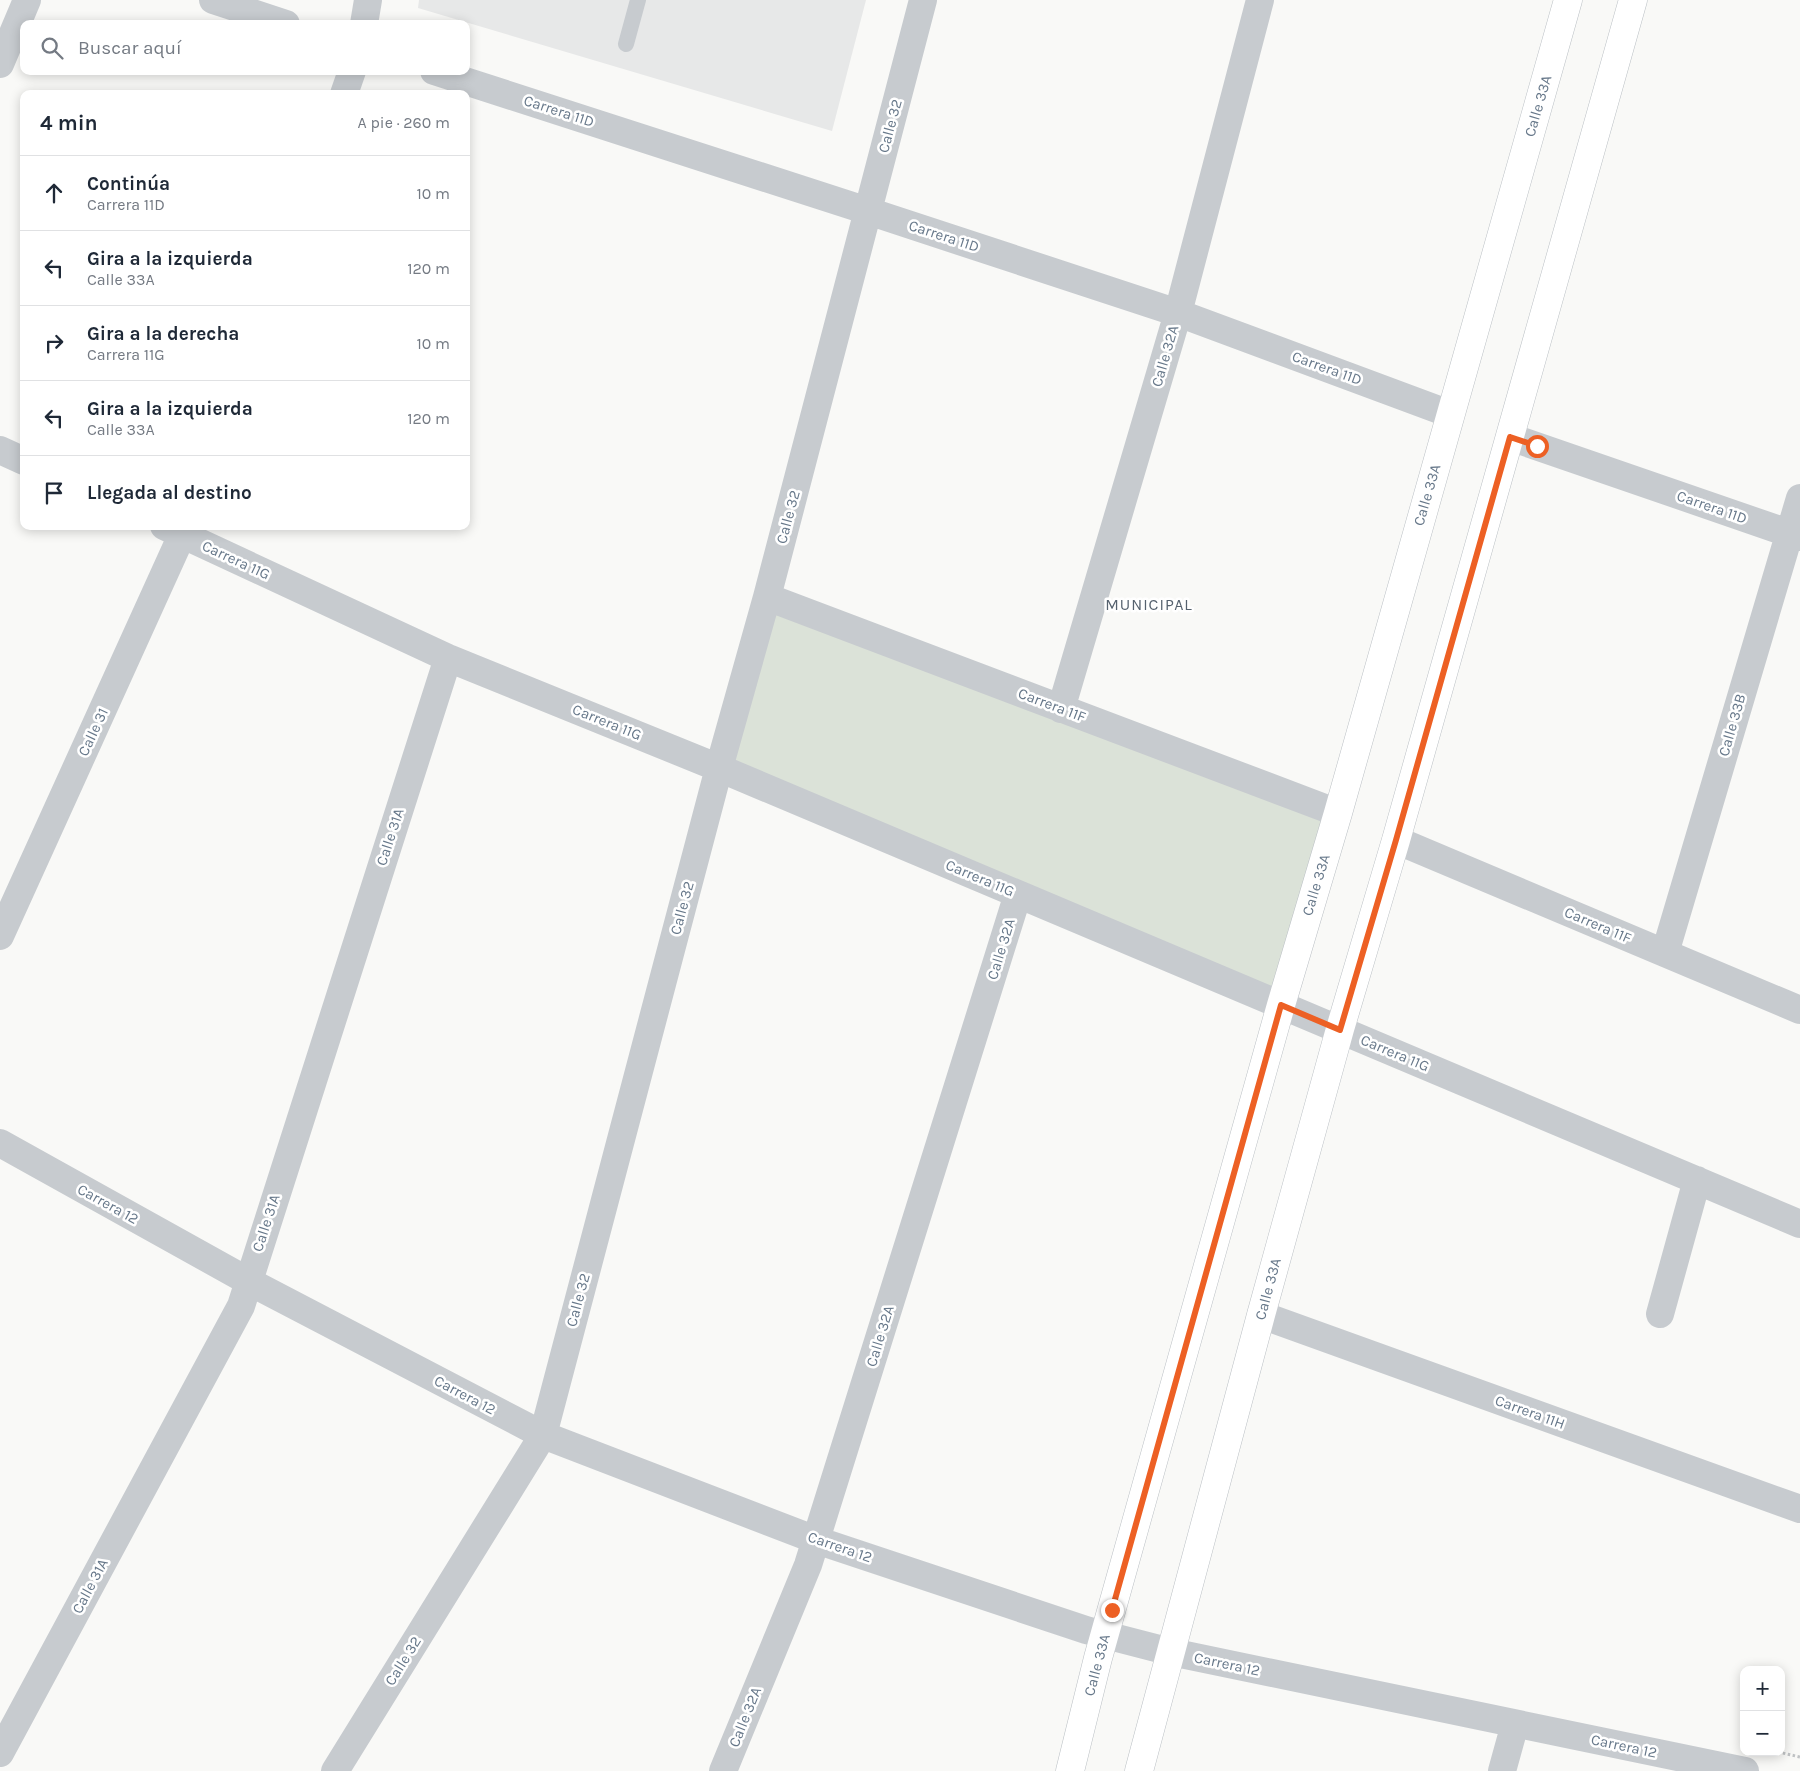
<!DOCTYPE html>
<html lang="es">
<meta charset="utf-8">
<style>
body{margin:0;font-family:Karla,sans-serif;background:#f2f2f3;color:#1f2937}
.controls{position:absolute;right:15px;bottom:15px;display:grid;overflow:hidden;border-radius:10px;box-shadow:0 2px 12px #0003}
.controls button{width:45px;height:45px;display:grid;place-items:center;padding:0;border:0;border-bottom:1px solid #e0e1e3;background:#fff;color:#1f2937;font:25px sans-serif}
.stop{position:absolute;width:15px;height:15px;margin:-11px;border:4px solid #ed6024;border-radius:50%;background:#fff}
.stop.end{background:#ed6024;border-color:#fff;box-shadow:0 1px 5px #0008}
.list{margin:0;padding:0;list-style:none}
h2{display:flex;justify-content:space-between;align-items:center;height:65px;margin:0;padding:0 20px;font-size:21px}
h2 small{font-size:16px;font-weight:400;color:#747a83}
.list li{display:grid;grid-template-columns:32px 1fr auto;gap:15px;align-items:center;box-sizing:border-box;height:75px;padding:0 20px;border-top:1px solid #e0e1e3}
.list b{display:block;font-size:19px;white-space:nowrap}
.list p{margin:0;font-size:16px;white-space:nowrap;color:#747a83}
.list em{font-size:16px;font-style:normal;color:#747a83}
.icon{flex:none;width:28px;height:28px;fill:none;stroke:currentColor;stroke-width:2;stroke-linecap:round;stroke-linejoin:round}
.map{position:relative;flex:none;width:1800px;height:1771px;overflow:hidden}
.search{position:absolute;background:#fff;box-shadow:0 2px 12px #0003;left:20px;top:20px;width:450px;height:55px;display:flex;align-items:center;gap:12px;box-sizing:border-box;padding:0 18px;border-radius:10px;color:#747a83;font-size:19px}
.panel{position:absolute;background:#fff;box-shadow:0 2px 12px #0003;left:20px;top:90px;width:450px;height:440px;border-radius:10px}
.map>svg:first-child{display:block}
.built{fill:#e7e8e8}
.green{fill:#dbe2d8}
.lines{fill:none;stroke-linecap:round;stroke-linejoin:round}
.secondary-casing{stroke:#bbc0c5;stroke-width:29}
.path{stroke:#c0c3c5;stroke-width:3;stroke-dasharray:2.5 2.5;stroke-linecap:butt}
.service{stroke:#c7cbcf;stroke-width:16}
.minor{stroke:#c7cbcf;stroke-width:28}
.secondary{stroke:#fff;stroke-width:28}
.route{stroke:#ed6024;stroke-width:6}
.labels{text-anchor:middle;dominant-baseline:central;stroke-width:5;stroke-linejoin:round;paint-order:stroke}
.street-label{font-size:15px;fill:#67788a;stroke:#fff}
.neighbourhood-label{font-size:16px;letter-spacing:1px;fill:#55616e;stroke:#fff}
</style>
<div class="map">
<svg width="1800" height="1771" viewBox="0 0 1800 1771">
<rect width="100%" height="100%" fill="#f9f9f7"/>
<path class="built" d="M419 0H866L832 131 418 8Z"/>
<path class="green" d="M767 597 1338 813 1281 1005 719 768Z"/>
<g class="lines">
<defs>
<path id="secondary" d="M1070 1771 1098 1658 1281 1005 1338 813 1568 0
M1139 1771 1261 1315 1340 1029 1396 840 1633 0"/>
</defs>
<use href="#secondary" class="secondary-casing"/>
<path class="path" d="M1778 1752 1800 1757"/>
<path class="service" d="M626 44 638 0"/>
<path class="minor" d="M213 0 286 24
M364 24 368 0
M0 64 27 0
M434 71 868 211 1178 313 1450 414
M344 94 352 71
M1510 437 1800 537
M0 450 24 461
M164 526 448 658 719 768 1800 1224
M767 597 1338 813
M1061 709 1178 313 1260 0
M1396 840 1800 1010
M0 936 186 526
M1665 953 1800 498
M0 1143 248 1281 543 1435 816 1540 1086 1630 1171 1652 1745 1771
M1660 1314 1697 1180
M1261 1315 1800 1509
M0 1753 241 1306 448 658
M335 1771 543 1435 719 768 767 597 923 0
M723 1771 808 1565 1018 894
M1502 1771 1515 1724"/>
<use href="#secondary" class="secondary"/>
</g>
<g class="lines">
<path class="route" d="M1112 1610 1281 1005 1340 1030 1396 840 1510 437 1537 446"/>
</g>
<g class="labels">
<g class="street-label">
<text transform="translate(1538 106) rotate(-74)">Calle 33A</text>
<text transform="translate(559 111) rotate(18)">Carrera 11D</text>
<text transform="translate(890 126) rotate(-75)">Calle 32</text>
<text transform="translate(944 236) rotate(18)">Carrera 11D</text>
<text transform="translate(1165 356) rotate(-74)">Calle 32A</text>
<text transform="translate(1327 368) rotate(20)">Carrera 11D</text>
<text transform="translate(1427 495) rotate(-74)">Calle 33A</text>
<text transform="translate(1712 507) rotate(19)">Carrera 11D</text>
<text transform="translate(788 517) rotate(-75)">Calle 32</text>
<text transform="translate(236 560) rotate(25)">Carrera 11G</text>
<text transform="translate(1052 705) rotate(21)">Carrera 11F</text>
<text transform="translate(607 722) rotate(22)">Carrera 11G</text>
<text transform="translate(1732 725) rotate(-74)">Calle 33B</text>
<text transform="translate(93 732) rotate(-65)">Calle 31</text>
<text transform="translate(390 837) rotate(-72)">Calle 31A</text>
<text transform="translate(980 878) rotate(23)">Carrera 11G</text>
<text transform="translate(1316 885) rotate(-73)">Calle 33A</text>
<text transform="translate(682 908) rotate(-75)">Calle 32</text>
<text transform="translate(1598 925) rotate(23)">Carrera 11F</text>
<text transform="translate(1001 949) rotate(-73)">Calle 32A</text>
<text transform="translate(1395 1053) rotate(23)">Carrera 11G</text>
<text transform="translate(108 1204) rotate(29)">Carrera 12</text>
<text transform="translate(266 1223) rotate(-72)">Calle 31A</text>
<text transform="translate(1268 1289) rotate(-75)">Calle 33A</text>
<text transform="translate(578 1300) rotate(-75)">Calle 32</text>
<text transform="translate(880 1336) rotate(-73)">Calle 32A</text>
<text transform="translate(465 1395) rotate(28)">Carrera 12</text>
<text transform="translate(1530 1412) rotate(20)">Carrera 11H</text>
<text transform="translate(840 1547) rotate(19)">Carrera 12</text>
<text transform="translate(90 1586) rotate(-62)">Calle 31A</text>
<text transform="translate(403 1661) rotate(-58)">Calle 32</text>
<text transform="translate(1227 1664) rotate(12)">Carrera 12</text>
<text transform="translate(1097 1665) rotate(-75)">Calle 33A</text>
<text transform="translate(745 1717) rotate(-68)">Calle 32A</text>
<text transform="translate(1624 1746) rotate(12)">Carrera 12</text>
</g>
<g class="neighbourhood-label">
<text x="1149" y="604">MUNICIPAL</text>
</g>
</g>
</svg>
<div class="controls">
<button>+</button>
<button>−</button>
</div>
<div class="stop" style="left:1537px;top:446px"></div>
<div class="stop end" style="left:1112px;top:1610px"></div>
<div class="search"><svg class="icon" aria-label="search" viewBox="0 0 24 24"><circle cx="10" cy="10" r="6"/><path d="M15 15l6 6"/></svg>Buscar aquí</div>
<section class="panel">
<h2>4 min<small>A pie · 260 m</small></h2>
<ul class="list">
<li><svg class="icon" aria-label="ahead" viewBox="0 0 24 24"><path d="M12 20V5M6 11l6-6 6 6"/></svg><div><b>Continúa</b><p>Carrera 11D</p></div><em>10 m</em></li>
<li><svg class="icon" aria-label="left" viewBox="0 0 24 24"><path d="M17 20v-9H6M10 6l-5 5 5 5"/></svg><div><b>Gira a la izquierda</b><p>Calle 33A</p></div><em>120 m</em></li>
<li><svg class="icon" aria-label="right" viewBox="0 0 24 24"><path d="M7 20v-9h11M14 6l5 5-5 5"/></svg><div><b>Gira a la derecha</b><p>Carrera 11G</p></div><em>10 m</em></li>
<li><svg class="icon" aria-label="left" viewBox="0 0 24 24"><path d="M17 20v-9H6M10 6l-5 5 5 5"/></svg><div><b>Gira a la izquierda</b><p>Calle 33A</p></div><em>120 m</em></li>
<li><svg class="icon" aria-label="arrive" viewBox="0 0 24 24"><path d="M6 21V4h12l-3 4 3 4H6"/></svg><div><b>Llegada al destino</b></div></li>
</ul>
</section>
</div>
